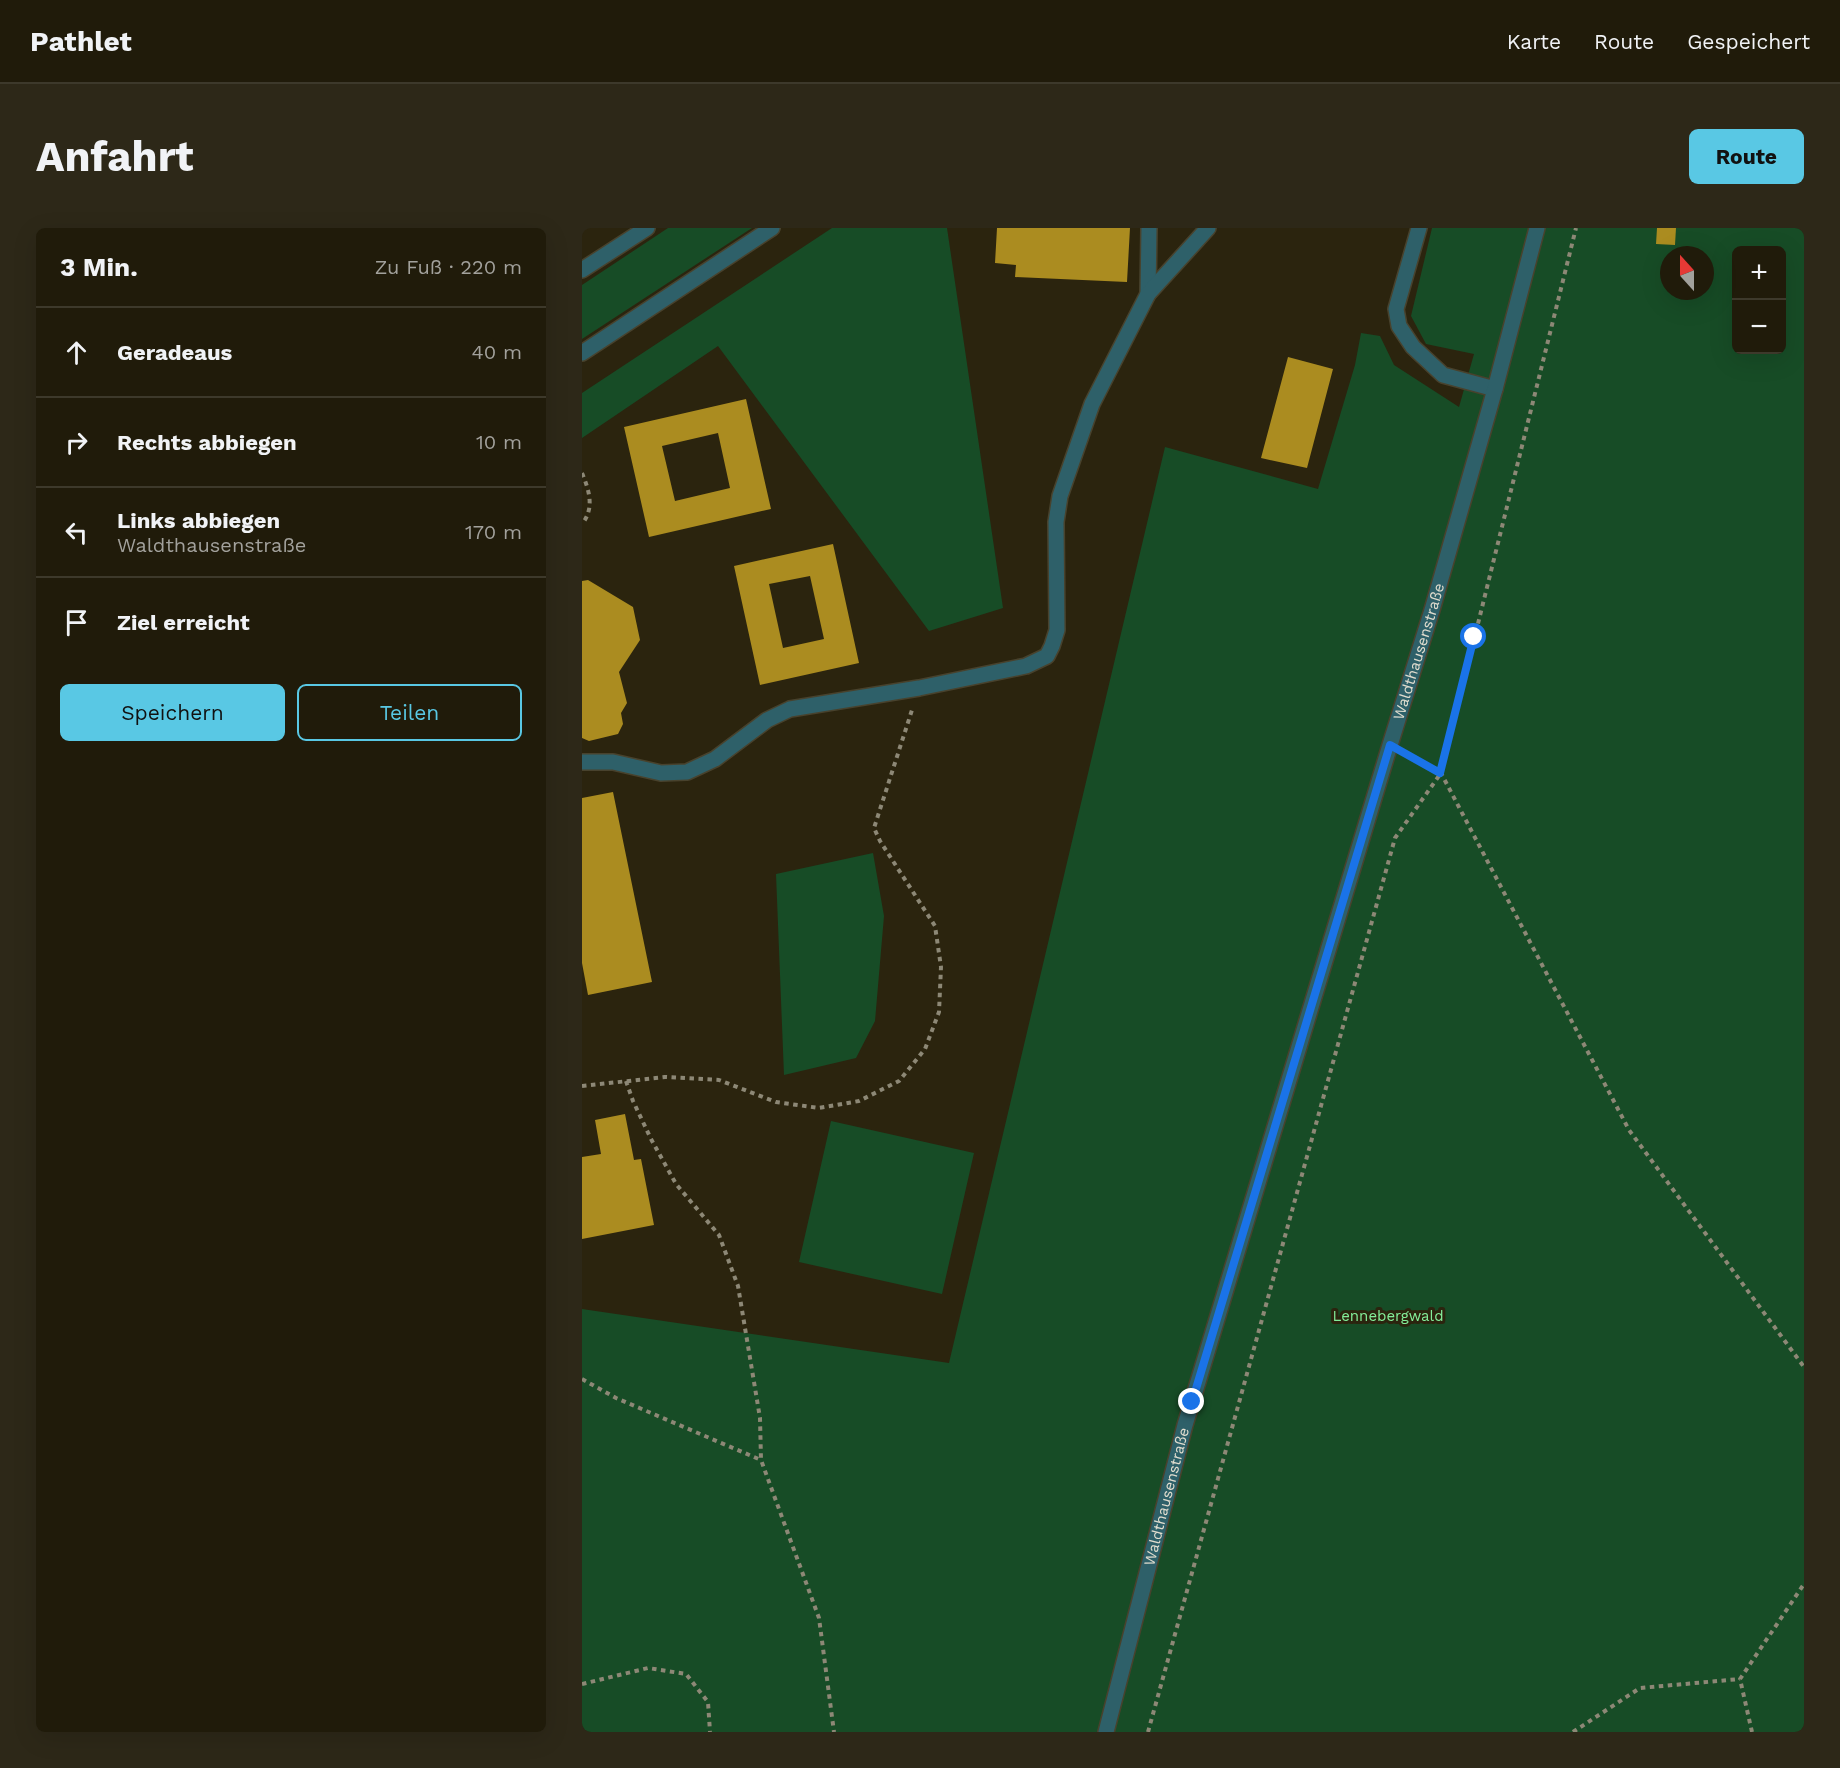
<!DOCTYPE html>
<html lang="de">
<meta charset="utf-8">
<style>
body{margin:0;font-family:"Work Sans",sans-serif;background:#2d2818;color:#f1f3f6}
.controls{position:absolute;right:18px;top:18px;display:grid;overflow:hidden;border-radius:9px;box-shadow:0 6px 24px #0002}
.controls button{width:54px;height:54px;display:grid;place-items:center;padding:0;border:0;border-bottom:2px solid #3d392b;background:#201b0a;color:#f1f3f6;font:30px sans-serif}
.compass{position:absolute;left:1078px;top:18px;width:54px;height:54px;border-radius:50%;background:#201b0a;box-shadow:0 6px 24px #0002;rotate:339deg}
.stop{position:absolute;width:18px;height:18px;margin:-14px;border:4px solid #1a73e8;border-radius:50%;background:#fff}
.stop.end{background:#1a73e8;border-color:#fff;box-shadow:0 2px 6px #0008}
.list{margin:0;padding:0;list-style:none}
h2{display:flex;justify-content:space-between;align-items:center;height:78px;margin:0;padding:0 24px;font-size:26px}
h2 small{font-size:20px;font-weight:400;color:#a2a19c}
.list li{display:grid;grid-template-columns:39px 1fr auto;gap:18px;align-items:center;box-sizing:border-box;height:90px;padding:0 24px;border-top:2px solid #3d392b}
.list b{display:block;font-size:22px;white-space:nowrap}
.list p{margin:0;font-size:20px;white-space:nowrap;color:#a2a19c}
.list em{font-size:20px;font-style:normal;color:#a2a19c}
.actions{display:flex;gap:12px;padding:18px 24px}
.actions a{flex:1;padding:14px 0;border:2px solid #59c8e4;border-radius:9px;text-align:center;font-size:21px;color:#59c8e4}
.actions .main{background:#59c8e4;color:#111}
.icon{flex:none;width:33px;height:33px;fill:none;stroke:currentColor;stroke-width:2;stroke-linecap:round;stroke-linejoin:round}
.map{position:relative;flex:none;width:1222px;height:1504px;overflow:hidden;border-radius:9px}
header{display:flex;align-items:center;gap:36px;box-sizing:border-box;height:84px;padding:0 30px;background:#201b0a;border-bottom:2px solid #3d392b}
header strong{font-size:28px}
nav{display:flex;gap:33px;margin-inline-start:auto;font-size:21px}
.intro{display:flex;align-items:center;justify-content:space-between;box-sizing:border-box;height:144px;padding:0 36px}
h1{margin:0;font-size:42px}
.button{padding:15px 27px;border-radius:9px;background:#59c8e4;color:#111;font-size:21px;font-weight:700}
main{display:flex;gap:36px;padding:0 36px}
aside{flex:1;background:#201b0a;border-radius:9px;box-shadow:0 6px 24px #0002}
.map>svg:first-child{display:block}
.green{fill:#174c26;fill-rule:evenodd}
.building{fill:#ab8c20;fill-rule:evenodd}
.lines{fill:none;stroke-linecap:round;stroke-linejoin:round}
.minor-casing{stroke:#48422d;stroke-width:18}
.path{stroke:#8d8876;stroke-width:4;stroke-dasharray:4.5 4.5;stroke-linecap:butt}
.minor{stroke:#2e6069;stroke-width:15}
.route{stroke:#1a73e8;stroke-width:8}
.labels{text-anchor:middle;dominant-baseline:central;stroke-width:6;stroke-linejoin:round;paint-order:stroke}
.street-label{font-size:15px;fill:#e1ddcf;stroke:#2b240e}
.park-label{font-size:15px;fill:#83ee9a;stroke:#2b240e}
</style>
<header>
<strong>Pathlet</strong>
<nav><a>Karte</a><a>Route</a><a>Gespeichert</a></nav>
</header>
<div class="intro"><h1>Anfahrt</h1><a class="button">Route</a></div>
<main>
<aside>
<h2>3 Min.<small>Zu Fuß · 220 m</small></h2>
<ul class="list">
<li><svg class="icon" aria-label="ahead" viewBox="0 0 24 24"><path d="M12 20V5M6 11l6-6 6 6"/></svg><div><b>Geradeaus</b></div><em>40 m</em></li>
<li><svg class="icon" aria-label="right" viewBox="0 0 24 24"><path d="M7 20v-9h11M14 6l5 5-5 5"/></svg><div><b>Rechts abbiegen</b></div><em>10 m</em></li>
<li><svg class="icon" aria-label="left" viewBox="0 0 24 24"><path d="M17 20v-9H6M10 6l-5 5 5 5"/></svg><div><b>Links abbiegen</b><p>Waldthausenstraße</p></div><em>170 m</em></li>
<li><svg class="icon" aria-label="arrive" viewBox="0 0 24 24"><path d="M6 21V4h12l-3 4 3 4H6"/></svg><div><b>Ziel erreicht</b></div></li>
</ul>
<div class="actions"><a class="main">Speichern</a><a>Teilen</a></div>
</aside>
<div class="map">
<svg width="1222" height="1504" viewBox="0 0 1222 1504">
<rect width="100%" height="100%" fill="#2b240e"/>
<path class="green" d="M86 0H170L0 111V57Z
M250 0H365L421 380 347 403 136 118 0 210V165Z
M850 0H1222V1504H0V1081L367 1135 583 219 736 261 773 137 779 105 798 108 812 137 877 179 892 126 844 116 829 88ZM1154 22H1200V122H1154ZM1087 27H1123V63H1087Z
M291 625 302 688 293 793 274 830 202 847 194 646Z
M249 893 392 925 360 1066 217 1034Z"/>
<path class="building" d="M415 0H548L545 54 433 49 434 37 413 35Z
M1075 0H1094L1093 17 1074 16Z
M706 129 751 141 725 240 679 230Z
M164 171 189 281 67 309 42 199ZM136 205 148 260 93 273 80 218Z
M251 316 277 435 178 457 152 338ZM228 348 242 411 201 420 187 356Z
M6 352 51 379 58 412 37 444 45 475 39 485 41 496 36 506 7 513 0 510V353Z
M31 564 70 754 6 767 0 735V570Z
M43 886 52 932 59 931 72 997 0 1011V929L19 926 13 892Z"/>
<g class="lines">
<defs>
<g id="minor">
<path d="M837 0 814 81 817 98 831 119 861 147 913 161"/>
<path d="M0 42 65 0"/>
<path d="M566 66 567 0"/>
<path d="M0 125 190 0"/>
<path d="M0 534H31L79 545 105 544 133 531 185 492 208 481 337 460 444 438 465 428 470 418 475 402 474 294 478 268 510 176 566 66 626 0"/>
<path id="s1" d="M524 1504 603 1197 808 517 850 382 913 161 955 0"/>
</g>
</defs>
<use href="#minor" class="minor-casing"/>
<path class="path" d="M0 245C7 262 13 280 0 296
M826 528 859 545 1047 902 1222 1139
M44 853 51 873 69 911 94 956 137 1007 156 1058 178 1190 179 1232 237 1390 252 1504
M0 858 83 849 137 852 194 874 237 880 277 873 317 853 343 821 357 784 359 739 353 698 298 613 292 600 330 482
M0 1151 34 1170 179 1232
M0 1456 66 1440 104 1446 126 1474 128 1504
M566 1504 813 610 859 545 994 0
M991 1504 1058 1460 1158 1451
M1170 1504 1158 1451 1222 1356"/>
<use href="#minor" class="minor"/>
</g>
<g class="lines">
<path class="route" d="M610 1174 808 517 858 545 892 409"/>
</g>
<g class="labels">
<g class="street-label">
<text stroke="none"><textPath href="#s1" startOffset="1125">Waldthausenstraße</textPath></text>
<text stroke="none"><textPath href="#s1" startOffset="243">Waldthausenstraße</textPath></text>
</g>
<g class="park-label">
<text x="806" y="1088">Lennebergwald</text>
</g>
</g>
</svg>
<div class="controls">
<button>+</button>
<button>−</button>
</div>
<svg class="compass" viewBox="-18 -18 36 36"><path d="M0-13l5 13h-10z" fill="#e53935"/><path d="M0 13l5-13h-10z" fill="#a2a19c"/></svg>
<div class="stop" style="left:892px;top:409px"></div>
<div class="stop end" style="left:610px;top:1174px"></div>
</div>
</main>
